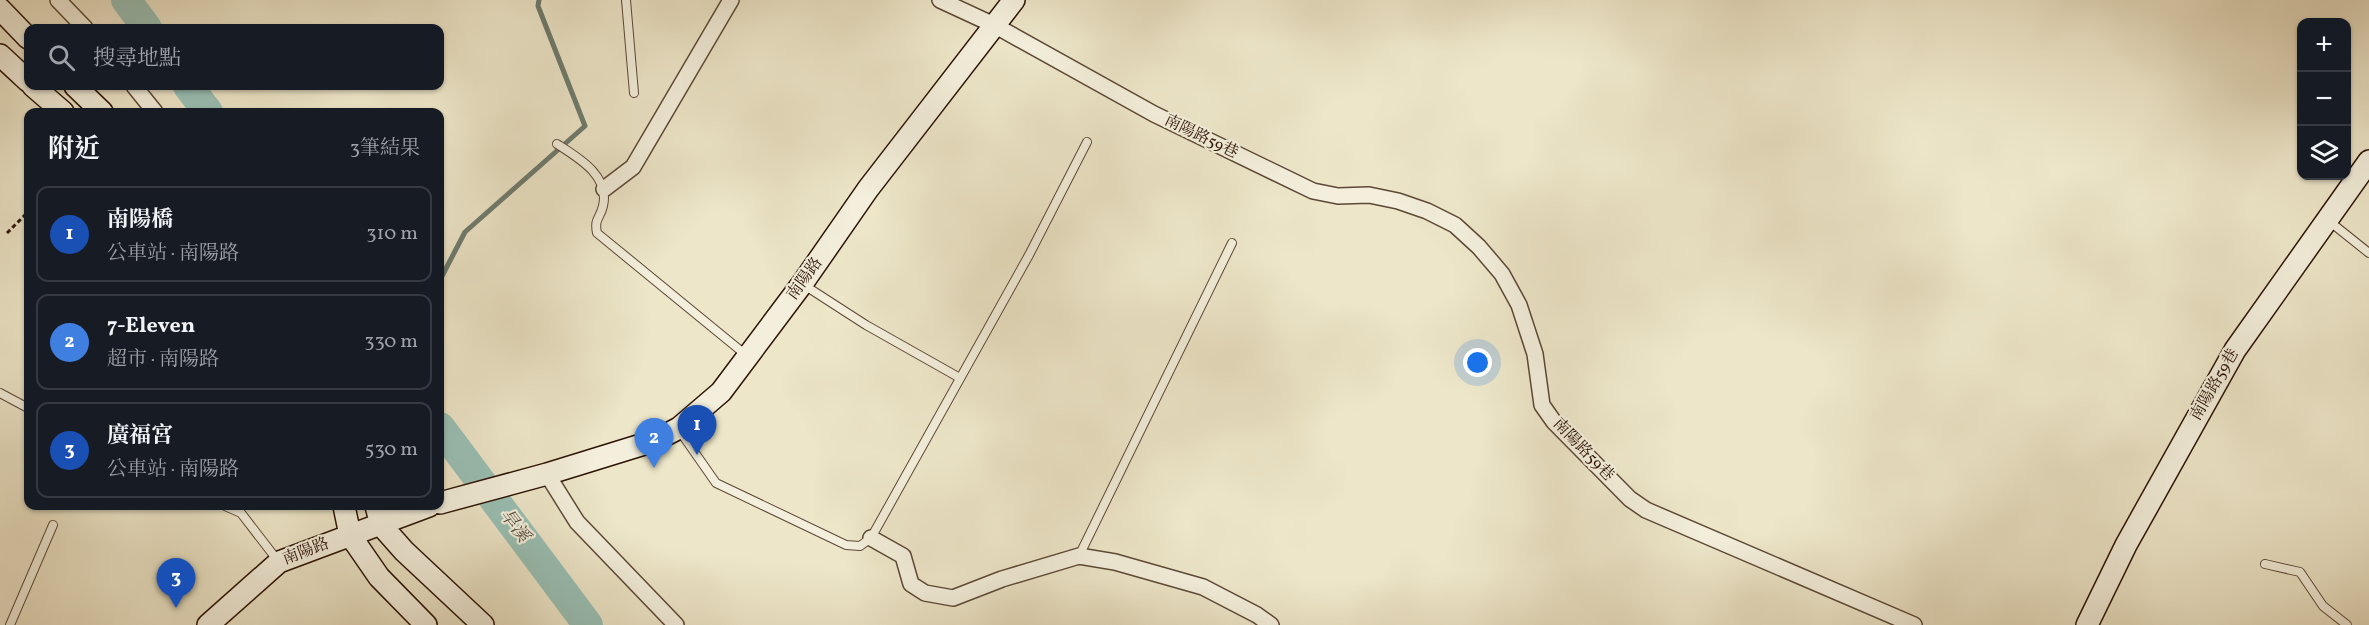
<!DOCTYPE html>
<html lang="zh-TW">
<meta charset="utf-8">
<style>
body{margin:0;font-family:Vollkorn,"Noto Serif TC",serif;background:#242831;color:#f1f3f6}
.controls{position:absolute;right:18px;top:18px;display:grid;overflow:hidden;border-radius:12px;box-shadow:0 2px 4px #0004}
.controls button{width:54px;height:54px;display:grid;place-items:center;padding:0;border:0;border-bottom:2px solid #363941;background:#171b24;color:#f1f3f6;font:30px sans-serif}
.you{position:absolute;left:1478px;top:363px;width:21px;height:21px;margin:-15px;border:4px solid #fff;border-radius:50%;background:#1a73e8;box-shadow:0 0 0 9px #1a73e833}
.badge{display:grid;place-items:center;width:39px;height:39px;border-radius:50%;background:#8c9099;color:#fff;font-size:20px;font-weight:700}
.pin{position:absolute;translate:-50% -50px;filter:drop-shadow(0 2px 3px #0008)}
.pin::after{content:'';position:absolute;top:32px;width:21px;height:18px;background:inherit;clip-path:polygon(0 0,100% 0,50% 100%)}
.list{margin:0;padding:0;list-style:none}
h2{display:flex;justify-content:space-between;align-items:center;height:78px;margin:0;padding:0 24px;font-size:26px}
h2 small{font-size:20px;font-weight:400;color:#9ea1a6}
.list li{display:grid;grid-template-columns:39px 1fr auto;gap:18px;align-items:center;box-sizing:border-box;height:96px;margin:0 12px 12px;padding:0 12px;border:2px solid #363941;border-radius:12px}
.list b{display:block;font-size:22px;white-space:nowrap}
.list p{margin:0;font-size:20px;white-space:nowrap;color:#9ea1a6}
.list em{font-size:20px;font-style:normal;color:#9ea1a6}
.icon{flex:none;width:33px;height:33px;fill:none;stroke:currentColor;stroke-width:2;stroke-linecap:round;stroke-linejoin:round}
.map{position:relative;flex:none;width:2369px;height:625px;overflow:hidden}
.search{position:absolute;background:#171b24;box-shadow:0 2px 4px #0004;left:24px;top:24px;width:420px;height:66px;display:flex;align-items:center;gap:15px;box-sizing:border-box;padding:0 21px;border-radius:12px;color:#9ea1a6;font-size:22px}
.panel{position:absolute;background:#171b24;box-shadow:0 2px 4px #0004;left:24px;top:108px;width:420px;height:402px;border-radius:12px}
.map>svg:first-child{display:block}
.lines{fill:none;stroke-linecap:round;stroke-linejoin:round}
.stream{stroke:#6e7b6f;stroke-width:5}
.river{stroke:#99c0b5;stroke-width:30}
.lane-casing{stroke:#5d4836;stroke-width:10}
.street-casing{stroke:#5d4836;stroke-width:18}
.secondary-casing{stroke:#2d1305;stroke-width:24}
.path{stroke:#2d1305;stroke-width:3;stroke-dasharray:4.5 3;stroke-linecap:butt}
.lane{stroke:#f3efdc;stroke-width:8}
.street{stroke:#f3efdc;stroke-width:15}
.secondary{stroke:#f3efdc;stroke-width:21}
.labels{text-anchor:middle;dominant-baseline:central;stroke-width:4.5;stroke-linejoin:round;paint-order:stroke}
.street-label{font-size:16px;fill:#2d1305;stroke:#f3efdc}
.water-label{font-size:18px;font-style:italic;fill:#535043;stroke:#f3efdc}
</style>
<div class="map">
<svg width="2369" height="625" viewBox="0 0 2369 625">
<rect width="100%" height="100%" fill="#ede6c9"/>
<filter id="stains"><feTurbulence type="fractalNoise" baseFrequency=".00333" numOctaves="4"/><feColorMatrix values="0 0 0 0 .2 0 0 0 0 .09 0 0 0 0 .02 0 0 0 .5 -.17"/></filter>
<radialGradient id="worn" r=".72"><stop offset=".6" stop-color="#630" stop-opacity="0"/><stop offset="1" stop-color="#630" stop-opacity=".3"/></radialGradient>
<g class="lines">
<path class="stream" d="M440 280 465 232 585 126 538 6 539 0"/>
<path class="river" d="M126 0 147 28
M188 86 208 112
M440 427 588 625"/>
<defs>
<path id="lane" d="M626 0 634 93
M557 144C579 158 610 176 603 206 600 219 594 218 597 233L746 355
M2329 221 2369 253
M804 285 866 325 960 378
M0 393 28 408
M679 430 716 483 846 545 860 546 871 538 1029 255 1087 142
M225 506 241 513 278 561
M1079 556 1232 243
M2265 564 2300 572 2323 606 2347 625
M10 625 53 525"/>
<path id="street" d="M58 0 85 28
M940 0 994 25 1154 114 1313 191 1338 196 1369 195 1398 201 1427 211 1455 225 1479 247 1502 274 1519 305 1535 354 1542 405 1554 422 1630 499 1646 510 1914 625
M134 86 155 112
M604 189 633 167 731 0
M547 474 577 522 676 625
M871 538 903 556 911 584 925 593 953 598 1002 579 1079 556 1115 562 1203 587 1257 615 1271 625"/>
<path id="secondary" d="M0 9 28 38
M0 55 28 81
M33 86 63 112
M75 86 102 112
M440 503 547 474 654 441 679 428 721 392 802 284 868 189 1014 0
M344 506 350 535 379 577 426 625
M376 506 381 525 404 551 483 625
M208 625 279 562 429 506
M2087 625 2126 545 2235 350 2369 161"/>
</defs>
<use href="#lane" class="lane-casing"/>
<use href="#street" class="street-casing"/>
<use href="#secondary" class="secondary-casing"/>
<path class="path" d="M7 233 28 212"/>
<use href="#lane" class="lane"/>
<use href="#street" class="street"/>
<use href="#secondary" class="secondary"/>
</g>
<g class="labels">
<g class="street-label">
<text transform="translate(1201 137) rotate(26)">南陽路59巷</text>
<text transform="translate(805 279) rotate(-54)">南陽路</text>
<text transform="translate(2215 385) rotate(-60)">南陽路59巷</text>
<text transform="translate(1583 450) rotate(46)">南陽路59巷</text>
<text transform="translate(306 552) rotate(-21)">南陽路</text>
</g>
<g class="water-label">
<text transform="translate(514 526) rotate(53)">旱溪</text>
</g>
</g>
<rect width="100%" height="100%" filter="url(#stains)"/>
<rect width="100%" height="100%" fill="url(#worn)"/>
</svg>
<div class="controls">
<button>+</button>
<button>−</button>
<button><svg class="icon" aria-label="layers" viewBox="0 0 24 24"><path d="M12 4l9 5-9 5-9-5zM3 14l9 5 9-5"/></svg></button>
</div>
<div class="you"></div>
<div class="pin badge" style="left:697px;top:455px;background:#1a4fb4">1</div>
<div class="pin badge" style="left:654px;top:468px;background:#3f7fe0">2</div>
<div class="pin badge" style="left:176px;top:608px;background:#1a4fb4">3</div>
<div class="search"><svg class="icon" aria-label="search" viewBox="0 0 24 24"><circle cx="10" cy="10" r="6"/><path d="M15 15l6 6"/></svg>搜尋地點</div>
<section class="panel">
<h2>附近<small>3筆結果</small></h2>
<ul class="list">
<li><span class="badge" style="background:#1a4fb4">1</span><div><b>南陽橋</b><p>公車站 · 南陽路</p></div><em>310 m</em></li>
<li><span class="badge" style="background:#3f7fe0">2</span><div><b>7-Eleven</b><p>超市 · 南陽路</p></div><em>330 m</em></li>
<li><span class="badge" style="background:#1a4fb4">3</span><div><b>廣福宮</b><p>公車站 · 南陽路</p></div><em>530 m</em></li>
</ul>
</section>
</div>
